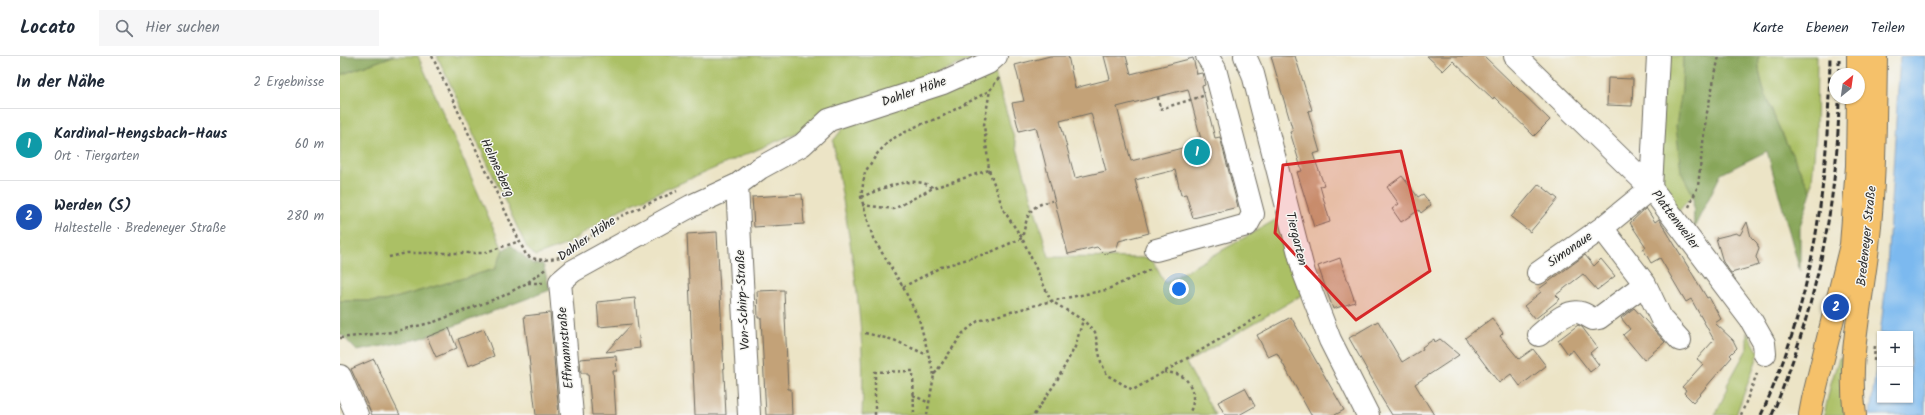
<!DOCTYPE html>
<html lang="de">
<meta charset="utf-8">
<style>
body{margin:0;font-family:Kalam,sans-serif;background:#f6f6f7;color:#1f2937}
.controls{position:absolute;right:12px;bottom:12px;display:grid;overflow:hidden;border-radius:0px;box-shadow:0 1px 3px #0004}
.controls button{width:36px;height:36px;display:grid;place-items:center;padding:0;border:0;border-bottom:1px solid #e0e1e3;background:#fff;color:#1f2937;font:20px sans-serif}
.compass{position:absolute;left:1489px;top:12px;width:36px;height:36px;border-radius:50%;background:#fff;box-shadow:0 1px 3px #0004;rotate:29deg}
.you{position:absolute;left:839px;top:233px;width:14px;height:14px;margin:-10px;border:3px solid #fff;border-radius:50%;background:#1a73e8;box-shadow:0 0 0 6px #1a73e833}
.badge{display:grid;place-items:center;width:26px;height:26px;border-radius:50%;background:#0b8043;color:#fff;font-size:13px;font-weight:700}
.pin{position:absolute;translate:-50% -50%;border:2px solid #fff;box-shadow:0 1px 4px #0006}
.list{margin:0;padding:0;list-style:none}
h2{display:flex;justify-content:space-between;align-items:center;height:52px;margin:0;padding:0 16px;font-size:17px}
h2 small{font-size:13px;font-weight:400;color:#747a83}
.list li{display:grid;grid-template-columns:26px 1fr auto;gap:12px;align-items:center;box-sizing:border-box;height:72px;padding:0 16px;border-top:1px solid #e0e1e3}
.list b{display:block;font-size:15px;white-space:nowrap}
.list p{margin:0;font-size:13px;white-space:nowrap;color:#747a83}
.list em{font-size:13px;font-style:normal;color:#747a83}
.icon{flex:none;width:22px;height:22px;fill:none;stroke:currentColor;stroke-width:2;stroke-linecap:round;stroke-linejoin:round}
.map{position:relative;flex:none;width:1585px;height:359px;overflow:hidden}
header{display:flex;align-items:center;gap:24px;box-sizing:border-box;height:56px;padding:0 20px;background:#fff;border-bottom:1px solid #e0e1e3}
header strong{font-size:19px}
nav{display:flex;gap:22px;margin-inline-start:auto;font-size:14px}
.search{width:280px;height:36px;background:#f6f6f7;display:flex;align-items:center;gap:10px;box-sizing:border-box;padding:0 14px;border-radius:0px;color:#747a83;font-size:15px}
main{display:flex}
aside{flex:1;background:#fff}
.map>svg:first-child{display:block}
.green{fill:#abc065;stroke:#6b7648}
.forest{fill:#88a65a;stroke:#5a6842}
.water{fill:#7cb9ef;stroke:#54728d}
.building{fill:#c3a278;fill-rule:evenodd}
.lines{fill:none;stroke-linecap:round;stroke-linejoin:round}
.minor-casing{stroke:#6f6c61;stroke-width:24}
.major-casing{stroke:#6f6c61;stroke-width:24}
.path{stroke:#6f6c61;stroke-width:2.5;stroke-dasharray:3 3;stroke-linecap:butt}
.minor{stroke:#fff;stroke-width:22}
.major{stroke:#f5c16b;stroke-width:22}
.rail{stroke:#2b2b2b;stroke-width:3;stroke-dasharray:6 3;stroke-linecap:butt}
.marked{fill:#d62828;fill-opacity:0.2;stroke:#d62828;stroke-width:3;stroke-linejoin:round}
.labels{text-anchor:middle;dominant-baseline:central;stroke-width:3;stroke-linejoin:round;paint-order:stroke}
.street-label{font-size:13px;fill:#2b2b2b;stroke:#f6f6f2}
</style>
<header>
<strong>Locato</strong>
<div class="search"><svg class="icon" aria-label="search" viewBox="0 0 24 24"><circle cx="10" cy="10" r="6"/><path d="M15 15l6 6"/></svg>Hier suchen</div>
<nav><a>Karte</a><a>Ebenen</a><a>Teilen</a></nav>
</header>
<main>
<aside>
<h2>In der Nähe<small>2 Ergebnisse</small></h2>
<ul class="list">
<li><span class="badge" style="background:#0f9aa8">1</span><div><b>Kardinal-Hengsbach-Haus</b><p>Ort · Tiergarten</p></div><em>60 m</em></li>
<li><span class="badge" style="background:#1a4fb4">2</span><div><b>Werden (S)</b><p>Haltestelle · Bredeneyer Straße</p></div><em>280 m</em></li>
</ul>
</aside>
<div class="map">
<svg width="1585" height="359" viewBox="0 0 1585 359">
<rect width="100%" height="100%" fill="#f6f6f2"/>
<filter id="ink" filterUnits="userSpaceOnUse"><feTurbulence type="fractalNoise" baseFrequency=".025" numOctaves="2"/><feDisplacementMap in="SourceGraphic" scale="8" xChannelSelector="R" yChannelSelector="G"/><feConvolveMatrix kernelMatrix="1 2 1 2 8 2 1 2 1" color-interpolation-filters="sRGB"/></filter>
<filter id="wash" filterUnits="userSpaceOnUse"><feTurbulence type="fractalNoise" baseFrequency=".012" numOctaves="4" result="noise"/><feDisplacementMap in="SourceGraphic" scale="16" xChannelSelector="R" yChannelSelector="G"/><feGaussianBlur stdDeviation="0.9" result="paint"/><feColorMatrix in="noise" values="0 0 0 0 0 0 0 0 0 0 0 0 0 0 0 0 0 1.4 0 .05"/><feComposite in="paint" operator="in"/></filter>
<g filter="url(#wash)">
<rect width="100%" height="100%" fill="#ece4c6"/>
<path class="green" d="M53 0H78L163 194 155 213 45 245H0V19Z
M97 0H638L634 3 483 57 460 75 281 153 225 189 195 200 187 192Z
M1323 0H1343L1342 33 1353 139 1336 158 1320 135Z
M1419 0H1477L1476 79 1471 136C1456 104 1414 32 1419 0Z
M654 14 709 201 811 202 825 227 937 163 962 239 846 307 875 359H522C527 266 508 176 493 85L510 63Z
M1407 276 1419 297 1396 359H1375L1388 332 1387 329 1407 293Z
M1499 302H1502V327L1505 359H1484L1491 327Z"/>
<path class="forest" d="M0 0H53L0 19Z
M1343 0H1419C1414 33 1456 104 1471 136L1460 170V215L1427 95 1381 118 1354 172 1353 139 1341 116 1336 70 1342 33Z
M171 189 193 208H203L210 234 79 283 17 295 2 279H0V245H45L155 213 163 194Z"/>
<path class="water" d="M1560 0H1585V359H1530L1540 280V344H1570V278H1540L1546 228Z"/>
<g id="blocks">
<path class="building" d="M710 0H728L735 32 770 23 764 0H786L791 18 853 2 857 18 862 17 865 29 862 30 875 82 880 81 898 151 853 162 846 138 841 139 835 114 795 124 809 177 779 185 776 195 764 198 757 191 728 198 696 71 679 75 672 47 684 45 675 9ZM848 33 862 87 791 105 777 51ZM751 57 766 115 735 122 720 65Z
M931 0H955L972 54 968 55 980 96 973 98 984 129 980 130 990 166 974 171 957 116 962 115 950 76 953 75Z
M1087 0H1144L1210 64 1194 80 1154 41 1153 43 1113 5 1103 15Z
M1268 22 1293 23 1292 50 1267 49Z
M1062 120 1078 141 1083 138 1091 149 1081 157 1079 154 1061 166 1052 153 1059 148 1047 131Z
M1199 128 1218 143 1190 176 1171 161Z
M462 138 464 168 414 171 412 141Z
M1306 152 1315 166 1319 163 1367 242 1369 241 1381 263 1375 267 1393 284 1397 292 1390 299 1392 301 1353 346 1344 337 1346 334 1342 331 1363 308 1357 303 1374 284 1351 243 1346 246 1320 202 1311 207 1303 193 1306 191 1290 167Z
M1407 166 1411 181 1417 187 1419 193 1416 201 1419 209 1391 217 1383 206 1376 182 1396 177 1400 179Z
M377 176 386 359H355L347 178Z
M1245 199 1254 210 1261 203 1275 220 1257 234 1243 218 1216 239 1220 243 1195 263 1184 250 1201 236 1199 233Z
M1000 202 1015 246 993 253 978 210Z
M444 234 448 333H451L452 359H426L421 262H418L417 235Z
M295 242 300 292 266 296 292 268 259 271 257 246Z
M1294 252 1325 286 1304 304 1283 279 1290 273 1281 262Z
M210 257 219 359H196L184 260Z
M951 261 1004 354 995 359H971L937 297 928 301 917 279Z
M1152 262 1163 277 1160 280 1179 303 1193 293 1206 310 1180 330 1171 318 1159 327 1125 282Z
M1038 265 1062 306 1083 293 1082 291 1094 283 1095 286 1100 283 1119 299 1075 328 1094 359H1052L1039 338 1040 337 1009 282Z
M1238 269 1242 271 1257 291 1250 297 1259 309 1250 316 1233 294 1228 298 1218 284Z
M109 272 117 292 96 301 87 281Z
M144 273 154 300 128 310 118 283Z
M276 300 277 315H273L276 359H252L248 317H241L240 303Z
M34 303 52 343 60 359H32L11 313Z
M905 332 915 350 899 359H885L878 346Z"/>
</g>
</g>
<g filter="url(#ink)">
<use href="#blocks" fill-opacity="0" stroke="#6f6c61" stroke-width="1"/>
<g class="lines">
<defs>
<path id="minor" d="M905 0 913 18 964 217 990 284 1028 359
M1175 0 1311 132 1411 264 1424 287 1425 298
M397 129 409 359
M1311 132 1318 0
M1262 172 1305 228 1322 264 1340 284
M816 194 907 169 913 158 875 13 867 0
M1198 217 1262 172 1311 132
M1199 279C1209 271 1227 252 1241 257 1245 258 1249 261 1253 263L1259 262 1305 228
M0 320 17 359
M232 359 220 226 233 215 351 150 397 129 420 112 462 89 489 64 603 27 648 7 656 0"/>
<path id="major" d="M1518 18V0
M1470 359 1473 343 1511 189 1517 110 1518 42
M1515 359C1507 303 1522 246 1528 190 1535 127 1535 64 1536 0"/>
</defs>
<use href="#minor" class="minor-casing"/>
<use href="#major" class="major-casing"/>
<path class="path" d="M92 0 186 199C198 206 207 204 220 201
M659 22 650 34 644 69 649 114 664 155 682 182 711 245 743 264 755 276 761 306 767 319 793 334 921 259
M818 41 820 53 863 40
M521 141C542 133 574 117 593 132
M522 149 554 153 593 132 649 114
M1349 151 1358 130 1366 61 1379 0
M231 193 281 160 337 135
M49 201 67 197H143L180 185
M188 227H203
M563 231 601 211 651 196 682 182C688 159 687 150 712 145
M525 277 554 284 587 299
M0 282 52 276 94 266 163 240 187 227 207 212
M1534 305 1535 288
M824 316C831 317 838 317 843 321 854 329 856 347 849 357
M594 319 579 263 563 231 533 182 521 141 525 116 537 98 550 84 577 70 601 61 649 35
M573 339 589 347
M535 359V316L573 315 574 359
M587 359 594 319 623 277 638 265 711 245 766 234 812 213
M694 359 716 326 735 291 743 264
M1401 359 1418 315"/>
<use href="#minor" class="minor"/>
<use href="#major" class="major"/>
<path class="rail" d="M1499 18V0
M1421 359C1475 242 1488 127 1490 0
M1432 359C1474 258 1498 151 1499 42"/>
</g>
</g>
<path class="marked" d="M1061 95 1090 215 1016 264 935 177 943 109Z"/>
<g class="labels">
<g class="street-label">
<text transform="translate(574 36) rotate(-19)">Dahler Höhe</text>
<text transform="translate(157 112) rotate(65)">Helmesberg</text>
<text transform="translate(1335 164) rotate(53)">Plattenweiler</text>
<text transform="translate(1527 180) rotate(-84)">Bredeneyer Straße</text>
<text transform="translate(247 183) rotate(-35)">Dahler Höhe</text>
<text transform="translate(956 183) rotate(76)">Tiergarten</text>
<text transform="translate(1230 194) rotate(-35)">Simonaue</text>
<text transform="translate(403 244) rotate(-93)">Von-Schirp-Straße</text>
<text transform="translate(226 292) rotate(-95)">Effmannstraße</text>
</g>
</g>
</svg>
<div class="controls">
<button>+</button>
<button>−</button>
</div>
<svg class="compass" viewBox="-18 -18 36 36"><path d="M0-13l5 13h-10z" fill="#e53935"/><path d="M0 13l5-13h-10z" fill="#747a83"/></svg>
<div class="you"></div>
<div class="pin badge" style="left:857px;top:96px;background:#0f9aa8">1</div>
<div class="pin badge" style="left:1496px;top:251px;background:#1a4fb4">2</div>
</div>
</main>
